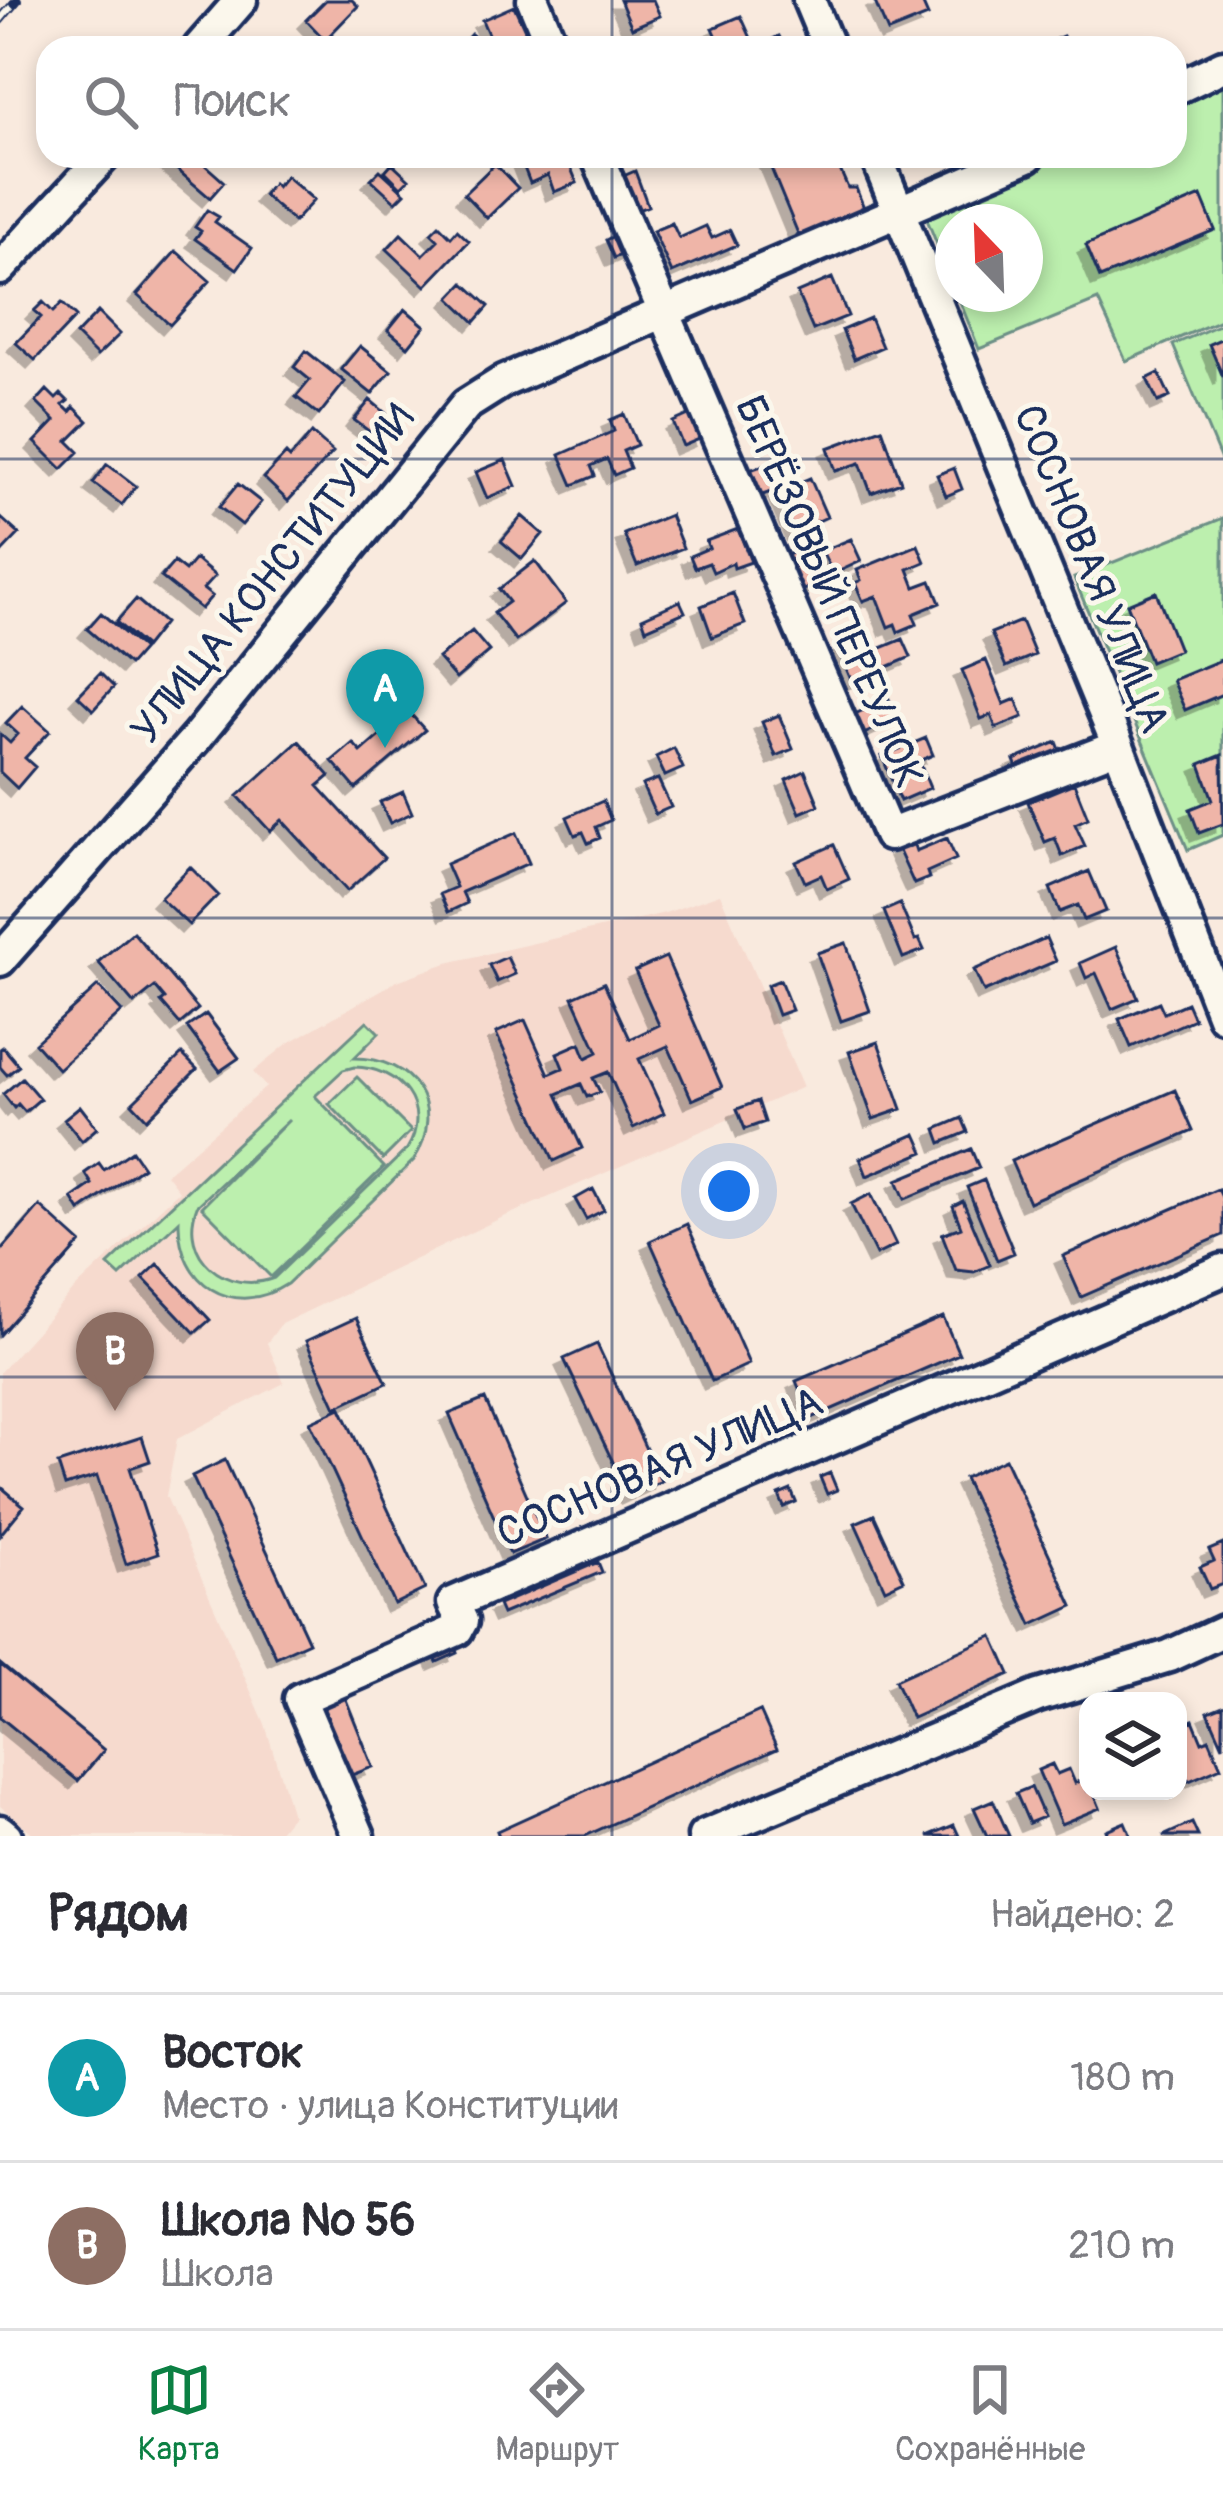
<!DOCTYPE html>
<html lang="ru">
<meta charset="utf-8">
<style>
body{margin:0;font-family:Pangolin,sans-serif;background:#f2f2f3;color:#2b2b33}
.controls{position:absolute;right:36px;bottom:36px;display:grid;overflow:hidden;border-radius:24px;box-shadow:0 6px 18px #0003}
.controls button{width:108px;height:108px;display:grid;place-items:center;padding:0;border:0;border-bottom:3px solid #e1e1e2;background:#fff;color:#2b2b33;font:60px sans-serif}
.compass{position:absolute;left:935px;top:204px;width:108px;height:108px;border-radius:50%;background:#fff;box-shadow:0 6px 18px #0003;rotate:337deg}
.you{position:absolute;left:729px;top:1191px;width:42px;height:42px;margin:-30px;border:9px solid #fff;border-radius:50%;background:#1a73e8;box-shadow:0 0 0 18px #1a73e833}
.badge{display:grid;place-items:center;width:78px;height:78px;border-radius:50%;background:#0b8043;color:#fff;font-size:39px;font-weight:700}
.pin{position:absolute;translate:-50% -99px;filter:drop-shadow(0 3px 6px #0008)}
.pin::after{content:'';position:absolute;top:63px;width:42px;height:36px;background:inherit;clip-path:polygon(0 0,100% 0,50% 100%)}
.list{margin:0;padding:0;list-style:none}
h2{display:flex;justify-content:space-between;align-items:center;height:156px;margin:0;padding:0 48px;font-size:51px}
h2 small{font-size:39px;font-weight:400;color:#7c7c81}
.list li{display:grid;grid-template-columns:78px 1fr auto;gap:36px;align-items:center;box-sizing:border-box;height:168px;padding:0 48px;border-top:3px solid #e1e1e2}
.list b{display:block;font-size:45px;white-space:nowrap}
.list p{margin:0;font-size:39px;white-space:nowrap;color:#7c7c81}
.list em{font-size:39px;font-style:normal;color:#7c7c81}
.icon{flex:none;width:66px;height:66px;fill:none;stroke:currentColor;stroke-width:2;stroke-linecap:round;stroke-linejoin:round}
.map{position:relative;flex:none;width:1223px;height:1836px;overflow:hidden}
.search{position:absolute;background:#fff;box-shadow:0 6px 18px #0003;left:36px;right:36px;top:36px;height:132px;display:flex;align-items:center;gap:30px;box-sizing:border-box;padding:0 42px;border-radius:36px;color:#7c7c81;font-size:45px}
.sheet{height:492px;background:#fff}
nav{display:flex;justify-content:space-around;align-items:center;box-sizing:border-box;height:168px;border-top:3px solid #e1e1e2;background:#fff;font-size:33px;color:#7c7c81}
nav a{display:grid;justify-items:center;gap:6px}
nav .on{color:#0b8043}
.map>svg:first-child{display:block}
.built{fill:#f6dace}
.green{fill:#bcefae;stroke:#6c8f86;stroke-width:3;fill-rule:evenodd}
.building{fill:#efb5a8;stroke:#1b2f5e;stroke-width:3;filter:url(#shadow)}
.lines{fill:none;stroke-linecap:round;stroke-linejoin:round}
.minor-casing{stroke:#1b2f5e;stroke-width:39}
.minor{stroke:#fbf7ec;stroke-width:30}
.rail-casing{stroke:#1b2f5e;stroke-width:10}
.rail{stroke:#fbf7ec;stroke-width:6;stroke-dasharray:18;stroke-linecap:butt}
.grid{fill:none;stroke:#1b2f5e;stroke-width:3;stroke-opacity:0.55}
.labels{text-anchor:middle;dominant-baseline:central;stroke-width:10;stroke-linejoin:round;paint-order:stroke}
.street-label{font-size:42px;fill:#1b2f5e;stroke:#fbf7ec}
</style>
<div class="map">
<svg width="1223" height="1836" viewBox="0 0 1223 1836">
<defs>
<filter id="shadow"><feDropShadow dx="-8" dy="8" stdDeviation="0" flood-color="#0004"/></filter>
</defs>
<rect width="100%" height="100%" fill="#f9eade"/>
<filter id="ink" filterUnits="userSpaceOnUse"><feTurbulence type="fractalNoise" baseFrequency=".00833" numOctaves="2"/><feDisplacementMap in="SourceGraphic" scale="24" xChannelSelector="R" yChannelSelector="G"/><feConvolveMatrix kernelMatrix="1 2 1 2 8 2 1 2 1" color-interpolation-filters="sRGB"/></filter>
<g filter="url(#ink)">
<path class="built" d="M720 894 803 1087 501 1218 281 1324 267 1343 284 1383 177 1439 166 1496 265 1724 292 1815 275 1836H36L0 1806V1372L73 1291 179 1191 166 1174 266 1087 253 1072 287 1044 397 981 447 963 665 913Z"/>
<path class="green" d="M1223 84V319L1126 361 1098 300 979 349 957 294H1025V222H953V284L924 212 1054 156H1175V104Z
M1223 323V465L1173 345Z
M1223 518V835L1188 850 1074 578Z
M367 1021 379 1033 354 1058C413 1058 447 1106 414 1160L287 1284C232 1320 178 1283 179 1221L120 1276 108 1265ZM354 1067C399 1067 433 1107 407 1149L274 1278C226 1296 178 1256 197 1206L289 1120 202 1207 271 1277 384 1167 315 1096 343 1070Z
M357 1077 411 1131 383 1159 329 1104Z"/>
<path class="building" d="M326 0H352L358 6 325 40 306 20Z
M620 0H653L660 16 632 28Z
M874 0H921L928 16 888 32Z
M514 6 529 39 508 48H494L482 20Z
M741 16 755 47 779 36 785 48H722L713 28Z
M471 34 487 48H458Z
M1063 36 1069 48H1041L1040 46Z
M172 156H213L205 165 224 182 210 198 167 161Z
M530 156H566L577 183 554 192 548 175 530 183 521 160Z
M766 156H834L848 188H856L864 208 799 236Z
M392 163 409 179 401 187 385 171Z
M495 164 518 188 487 218 464 194Z
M380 170 405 193 396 202 371 179Z
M635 171 648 206 633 212 619 178Z
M286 176 314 200 294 222 263 195 273 183 277 187Z
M1201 196 1215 230 1100 278 1086 245Z
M207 210 219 217 215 222 252 248 237 269 195 239 201 231 195 227Z
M672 223 679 238 706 226 712 238 730 230 737 245 672 273 653 231Z
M439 225 451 237 457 230 469 241 426 286 387 249 401 234 423 255 438 240 431 233Z
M619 233 628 252 614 258 606 240Z
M176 251 210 281 170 325 137 295Z
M832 278 848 316 813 330 797 293Z
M464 283 489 306 475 322 450 298Z
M43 302 53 312 62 303 76 317 35 360 16 343 41 317 34 311Z
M405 309 425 326 408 347 388 330Z
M98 312 120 334 97 356 76 335Z
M870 318 882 347 854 359 842 330Z
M1223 338V377L1209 344Z
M360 346 391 371 372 394 341 369Z
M306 351 345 382 319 415 296 397 310 380 294 367Z
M1159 373 1170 397 1158 402 1147 379Z
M47 390 56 399 61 394 68 401 63 405 70 412 74 407 88 421 68 441 79 452 62 469 35 442 55 421 36 402Z
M370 400 389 416 374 435 354 420Z
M624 414 637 445 623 451 630 468 614 475 607 459 591 466 595 476 573 485 560 455 614 431 610 420Z
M691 414 702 438 683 446 673 422Z
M882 428 901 482 871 493 860 463 836 471 828 448Z
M312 433 333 452 288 501 264 478 286 454 290 458Z
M781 459 788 477 777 481 779 489 760 496 750 470Z
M505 460 516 486 487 498 476 472Z
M107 464 136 486 122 505 93 483Z
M954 468 962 489 946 496 937 475Z
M810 478 827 517 794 532 777 492Z
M238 484 261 502 242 525 219 507Z
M670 515 683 548 637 566 624 534Z
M522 516 543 534 522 559 501 541Z
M0 517 19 534 0 554Z
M738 529 751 562 734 568 733 563 713 572 709 563 695 568 690 556 709 548 706 541Z
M851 539 861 561 833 574 822 551Z
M918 545 925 562 908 569 915 587 931 581 940 603 913 614 917 624 898 632 895 624 888 627 876 596 863 601 855 583 861 580 857 570Z
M806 547 821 582 801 591 785 556Z
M195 559 215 576 203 589 212 596 201 609 161 577 174 562 185 571Z
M535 561 566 603 516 641 494 613 509 602 499 589Z
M1156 592 1179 650 1150 662 1127 604Z
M733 593 745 624 712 637 701 606Z
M136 599 164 623 145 647 116 622Z
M680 601 685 612 646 629 642 618Z
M101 613 143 649 129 665 87 629Z
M1021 621 1035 655 1006 667 991 633Z
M472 631 489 651 456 679 438 658Z
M860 638 867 654 903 639 911 657 852 682 837 647Z
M1223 659V694L1185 710 1172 680Z
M986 660 1004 704 1016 699 1023 717 996 728 991 715 981 719 962 670Z
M100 673 114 687 93 710 78 696Z
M889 699 897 719 857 737 848 717Z
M22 706 50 731 25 758 35 767 17 788 0 772V734L10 743 18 734 6 723Z
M408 711 425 730 356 789 332 761 353 743 361 752Z
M779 715 793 749 776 756 762 722Z
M926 738 933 755 919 761 930 788 900 801 882 756Z
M299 741 330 776 318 786 384 858 347 891 282 820 270 831 238 796Z
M1057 742 1064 760 1021 777 1014 760Z
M674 748 683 768 665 776 656 757Z
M1222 755 1223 824 1199 833 1190 809 1213 800 1200 764Z
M805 771 819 805 800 813 786 780Z
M658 779 671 807 655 814 642 785Z
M1074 783 1088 818 1075 824 1085 846 1062 856 1055 838 1045 842 1028 802Z
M403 792 412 813 390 823 380 802Z
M603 801 611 820 596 827 600 838 588 843 583 832 575 835 567 817Z
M516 833 529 863 462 892 467 903 448 912 440 894 456 887 446 864Z
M947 838 956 859 927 872 929 878 914 884 898 849 913 842 916 851Z
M834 845 849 879 827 889 821 875 805 882 796 862Z
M190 867 218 895 189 925 160 898Z
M1089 871 1106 911 1084 920 1078 905 1060 912 1050 888Z
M900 904 915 940 919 939 924 950 903 958 884 911Z
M133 932 198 1009 180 1024 161 1002 165 999 155 987 134 1004 98 962Z
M1046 938 1056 961 984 992 974 970Z
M846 943 870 1011 841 1021 817 953Z
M1116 947 1138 998 1112 1009 1096 973 1086 978 1080 963Z
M507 957 515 974 497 982 489 965Z
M666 957 722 1087 692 1100 668 1046 639 1059 664 1113 633 1128 608 1072 593 1078 600 1092 587 1097 581 1084 557 1094 582 1148 554 1161 496 1033 525 1020 549 1074 563 1068 557 1053 580 1043 586 1058 598 1052 573 997 604 983 630 1039 659 1025 635 971Z
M780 980 792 1010 778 1015 767 985Z
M98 986 122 1012 58 1069 35 1043Z
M1159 1002 1164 1013 1187 1003 1194 1019 1131 1047 1119 1019Z
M206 1014 239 1058 220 1071 187 1027Z
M878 1042 902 1109 873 1119 849 1052Z
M3 1047 19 1066 7 1075 0 1067V1049Z
M182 1054 197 1069 147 1119 132 1103Z
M22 1078 40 1099 25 1112 18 1104 14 1108 3 1094Z
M1175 1090 1193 1131 1029 1202 1011 1161Z
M758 1101 765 1122 745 1129 737 1109Z
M80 1106 97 1128 82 1141 64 1119Z
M962 1118 968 1132 941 1143 936 1129Z
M916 1134 924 1152 867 1176 860 1158Z
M971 1149 979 1168 905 1199 897 1180Z
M132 1151 143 1167 80 1211 72 1198 92 1184 85 1173 99 1163 104 1170Z
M984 1180 1014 1253 997 1260 967 1187Z
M593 1189 604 1210 586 1219 575 1199Z
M1218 1189 1223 1199V1235L1081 1297 1063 1256Z
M871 1194 896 1245 876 1255 851 1204Z
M963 1201 990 1265 974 1272 956 1270 942 1234 961 1227 953 1206Z
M40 1206 81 1243 0 1335V1252Z
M687 1224 749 1364 712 1381 650 1241Z
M158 1264 210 1320 195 1333 143 1278Z
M943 1317 959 1354 812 1418 796 1381Z
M356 1318 387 1383 336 1407 306 1341Z
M597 1344 661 1481 629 1496 564 1359Z
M485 1399 546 1539 510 1554 449 1414Z
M341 1408 425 1589 394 1604 310 1422Z
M142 1437 150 1461 130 1468 158 1553 126 1564 97 1476 65 1486 58 1464Z
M1005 1459 1073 1606 1032 1625 964 1478Z
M225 1460 309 1642 276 1657 192 1476Z
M830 1473 837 1490 827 1494 820 1477Z
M0 1486 24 1506 0 1535Z
M791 1490 796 1502 784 1507 779 1495Z
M874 1515 904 1580 885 1589 855 1523Z
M1223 1544V1584L1210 1589 1200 1567 1214 1561 1209 1550Z
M598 1562 602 1572 502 1614 498 1605Z
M993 1636 1010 1674 912 1718 895 1680Z
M453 1642 457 1653 437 1662 432 1651Z
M0 1664 104 1750 78 1781 0 1717Z
M345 1697 373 1767 349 1776 322 1706Z
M1223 1706V1746L1208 1712Z
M760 1711 777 1749 585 1836H499L497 1831Z
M1193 1720 1202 1742 1209 1739 1221 1767 1189 1781 1178 1755 1180 1742 1178 1726Z
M1052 1764 1057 1774 1069 1769 1075 1783 1087 1778 1088 1791H1093L1100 1808 1061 1824 1038 1770Z
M1031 1787 1044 1817 1029 1823 1016 1793Z
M993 1800 1009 1836H987L974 1808Z
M1125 1822 1131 1836H1108L1106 1830Z
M1192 1823 1198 1836H1163Z
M954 1825 959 1836H928Z"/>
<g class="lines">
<defs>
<path id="minor" d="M533 0 553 48
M809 0 829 48
M199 48 241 0
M1175 89 1223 66
M597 156 889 835 1118 746
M876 156 1118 746 1223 1016
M0 269 104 156
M0 960 196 738 466 405 504 381 1028 156
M0 1831 6 1836
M359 1836 300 1699 457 1630 462 1621 453 1603 1223 1270
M704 1836 1038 1696 1169 1656 1223 1631"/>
</defs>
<use href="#minor" class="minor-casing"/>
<use href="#minor" class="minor"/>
<defs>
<path id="rail" d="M0 20 17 0"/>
</defs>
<use href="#rail" class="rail-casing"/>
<use href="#rail" class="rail"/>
</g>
</g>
<path class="grid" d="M612 0V48M612 156V1836M0 459H1223M0 918H1223M0 1377H1223"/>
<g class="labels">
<g class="street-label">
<text transform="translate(1091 569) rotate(68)">СОСНОВАЯ УЛИЦА</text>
<text transform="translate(273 574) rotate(-51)">УЛИЦА КОНСТИТУЦИИ</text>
<text transform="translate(829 592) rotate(67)">БЕРЁЗОВЫЙ ПЕРЕУЛОК</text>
<text transform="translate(660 1468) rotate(-23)">СОСНОВАЯ УЛИЦА</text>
</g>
</g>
</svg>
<div class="controls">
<button><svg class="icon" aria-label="layers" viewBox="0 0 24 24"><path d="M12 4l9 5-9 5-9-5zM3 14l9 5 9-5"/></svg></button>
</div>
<svg class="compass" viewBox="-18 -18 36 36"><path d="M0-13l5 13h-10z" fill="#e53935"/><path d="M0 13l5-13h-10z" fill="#7c7c81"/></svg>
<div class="you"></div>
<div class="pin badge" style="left:385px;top:748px;background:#0f9aa8">A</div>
<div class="pin badge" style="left:115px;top:1411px;background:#8d6e63">B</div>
<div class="search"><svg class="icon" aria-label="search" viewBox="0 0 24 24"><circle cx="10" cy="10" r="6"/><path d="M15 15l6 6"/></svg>Поиск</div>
</div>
<section class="sheet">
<h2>Рядом<small>Найдено: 2</small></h2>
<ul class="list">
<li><span class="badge" style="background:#0f9aa8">A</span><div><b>Восток</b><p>Место · улица Конституции</p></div><em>180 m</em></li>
<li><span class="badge" style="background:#8d6e63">B</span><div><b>Школа № 56</b><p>Школа</p></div><em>210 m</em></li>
</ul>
</section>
<nav>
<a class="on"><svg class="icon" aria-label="map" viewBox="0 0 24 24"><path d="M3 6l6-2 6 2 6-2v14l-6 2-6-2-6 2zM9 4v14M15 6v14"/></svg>Карта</a>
<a><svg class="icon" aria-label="directions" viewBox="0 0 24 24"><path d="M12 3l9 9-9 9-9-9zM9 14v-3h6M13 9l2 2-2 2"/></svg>Маршрут</a>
<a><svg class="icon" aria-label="saved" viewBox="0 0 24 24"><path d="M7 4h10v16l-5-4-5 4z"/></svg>Сохранённые</a>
</nav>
